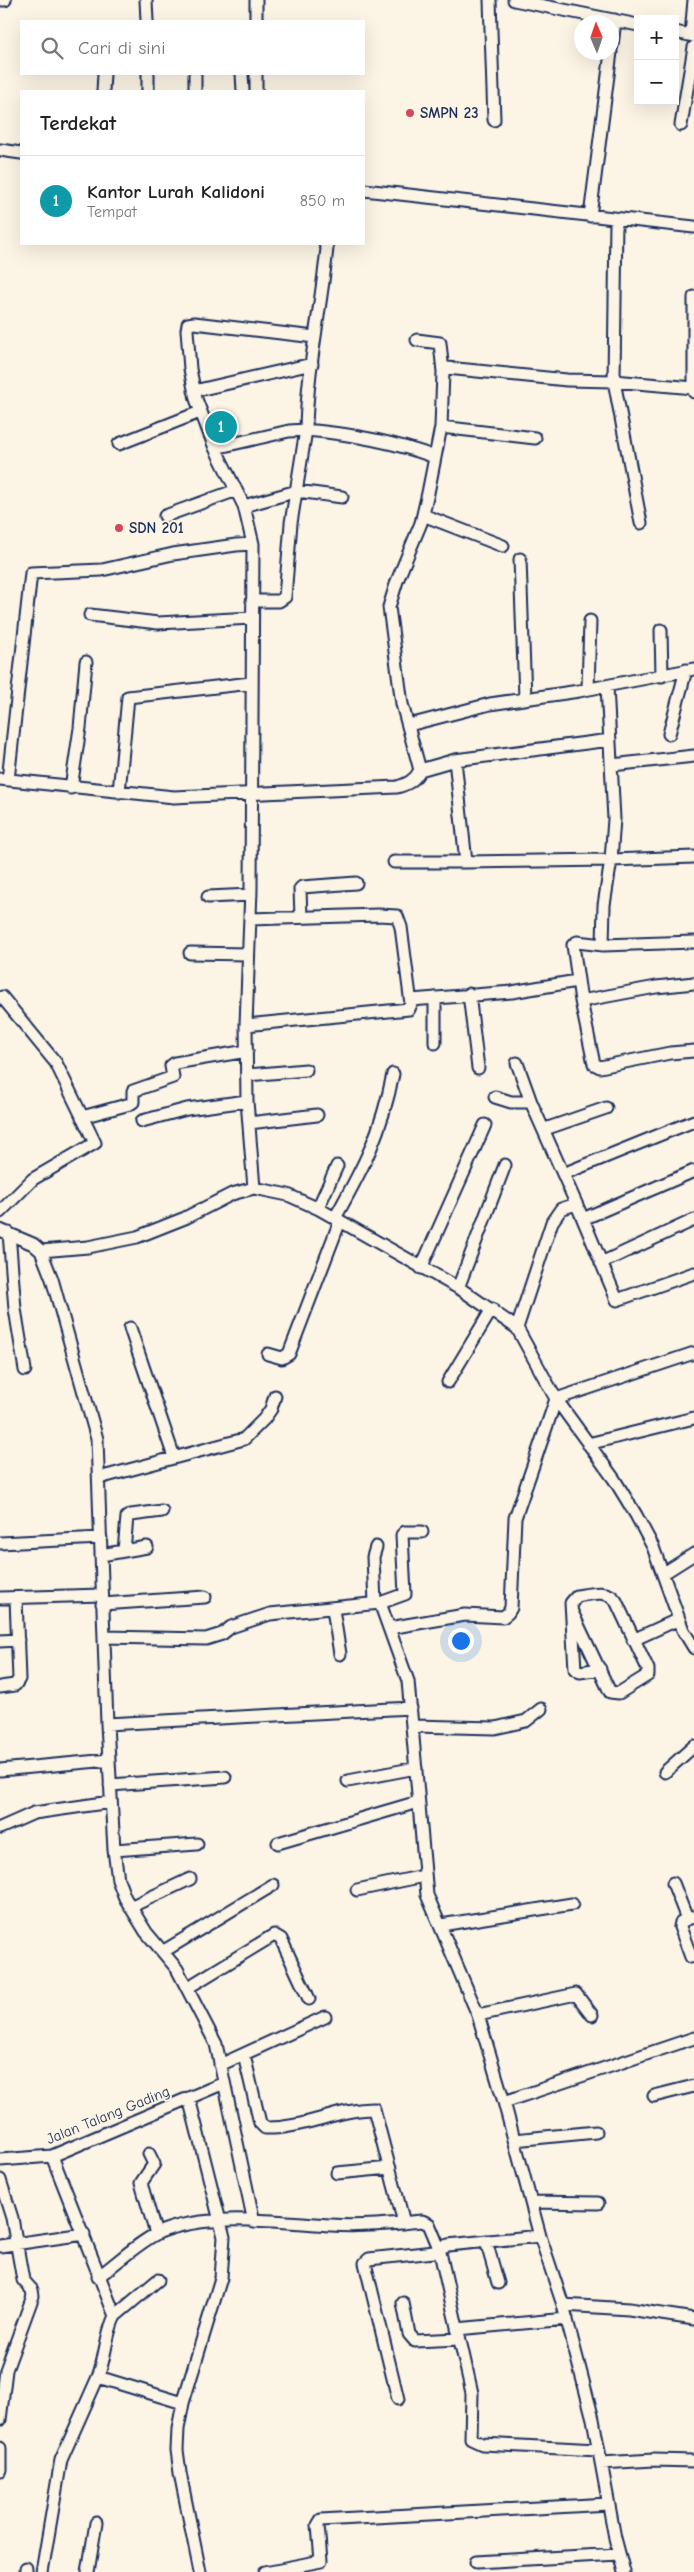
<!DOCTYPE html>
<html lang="id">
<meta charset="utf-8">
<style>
body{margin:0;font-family:"Comic Neue",sans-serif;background:#f6f6f6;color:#222}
.controls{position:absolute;right:15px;top:15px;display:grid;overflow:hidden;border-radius:0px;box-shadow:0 5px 20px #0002}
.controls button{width:45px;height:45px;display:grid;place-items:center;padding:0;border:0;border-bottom:1px solid #e0e0e0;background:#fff;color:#222;font:25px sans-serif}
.compass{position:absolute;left:574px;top:15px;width:45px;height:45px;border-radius:50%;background:#fff;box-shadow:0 5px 20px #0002;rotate:358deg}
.you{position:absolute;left:460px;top:1640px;width:18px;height:18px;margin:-12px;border:4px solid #fff;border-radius:50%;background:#1a73e8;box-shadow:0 0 0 8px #1a73e833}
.badge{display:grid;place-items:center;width:32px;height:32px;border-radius:50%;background:#0b8043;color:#fff;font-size:16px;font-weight:700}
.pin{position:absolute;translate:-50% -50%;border:2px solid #fff;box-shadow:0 1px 5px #0006}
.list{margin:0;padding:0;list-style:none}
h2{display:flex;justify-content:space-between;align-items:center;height:65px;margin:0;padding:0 20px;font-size:21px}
h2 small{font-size:16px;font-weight:400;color:#767676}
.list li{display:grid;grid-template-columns:32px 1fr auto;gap:15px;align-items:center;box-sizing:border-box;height:90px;padding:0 20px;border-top:1px solid #e0e0e0}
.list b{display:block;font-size:19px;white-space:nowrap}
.list p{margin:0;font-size:16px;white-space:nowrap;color:#767676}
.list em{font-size:16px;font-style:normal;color:#767676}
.icon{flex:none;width:28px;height:28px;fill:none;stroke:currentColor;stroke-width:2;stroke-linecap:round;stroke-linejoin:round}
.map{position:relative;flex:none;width:694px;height:2572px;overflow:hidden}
.search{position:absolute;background:#fff;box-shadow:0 5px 20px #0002;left:20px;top:20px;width:345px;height:55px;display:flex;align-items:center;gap:12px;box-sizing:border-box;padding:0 18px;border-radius:0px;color:#767676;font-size:19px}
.panel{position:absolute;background:#fff;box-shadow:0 5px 20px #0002;left:20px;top:90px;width:345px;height:155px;border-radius:0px}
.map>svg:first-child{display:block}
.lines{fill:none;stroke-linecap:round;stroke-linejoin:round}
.street-casing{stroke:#1b2f5e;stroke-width:15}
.street{stroke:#fcf5e5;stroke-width:11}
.poi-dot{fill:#d1495b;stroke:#fcf5e5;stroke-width:2}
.labels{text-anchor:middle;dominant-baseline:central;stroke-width:4;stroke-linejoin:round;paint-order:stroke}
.poi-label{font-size:15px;font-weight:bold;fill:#1b2f5e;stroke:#fcf5e5;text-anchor:start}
.street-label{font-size:15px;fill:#1b2f5e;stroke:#fcf5e5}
</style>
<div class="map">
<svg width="694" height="2572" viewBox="0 0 694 2572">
<rect width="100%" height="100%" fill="#fcf5e5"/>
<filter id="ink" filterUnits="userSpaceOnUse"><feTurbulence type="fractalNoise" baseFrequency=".02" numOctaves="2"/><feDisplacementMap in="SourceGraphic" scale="10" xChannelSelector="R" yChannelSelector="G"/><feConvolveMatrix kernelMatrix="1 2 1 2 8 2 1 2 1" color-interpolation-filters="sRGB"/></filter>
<g filter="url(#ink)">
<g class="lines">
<defs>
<path id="street" d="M0 0H5
M146 0 147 21
M490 0 494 120
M514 0 638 25
M256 21V0
M675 32 694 36
M691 35 694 0
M612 46 615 20
M148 74V91
M242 74 243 91
M103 91 104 74
M195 91V74
M256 91V74
M681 125 694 47
M0 150 21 153
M364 190 694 227
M590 216 611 52
M417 340 440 343 443 372
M694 388V297
M194 391 312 364
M441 427 535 438
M119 444 200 412
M215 448 289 431 306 430C307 369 321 309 327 248L325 244
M244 506 297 491 342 497
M423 515 503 546
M165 516 234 491
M641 523 614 381 694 388V392
M520 559 525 698
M252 601H279L285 597 291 523 306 430C351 434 392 441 435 457
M90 615 158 623 252 618
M661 630 662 676
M607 686 614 819 611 860 694 857
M588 689 590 621
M409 725 490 704 579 691 694 669
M669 734 686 670
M612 765 694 756
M420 770 455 760 610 740
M0 779 174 797 397 787C408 784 415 780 420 770L402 704 389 607 397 581 421 523 428 493 441 427 443 372 447 368 567 380 614 381 616 219
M8 780 31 573 102 570 173 554 236 545 253 544
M71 788 80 728 86 662
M119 792 128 697 251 683
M394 862H466L455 760
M466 862 611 860 604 905 603 945
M208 897 251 895
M301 917 300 889 302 887 356 883
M694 942 603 945 577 942 573 945 581 1001 656 987 694 983
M190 953 248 954
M469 994 478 1068
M411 1000 512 992 577 981
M581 1001 594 1064 600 1067 670 1053 694 1051
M246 1025 409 1009 411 1004 401 927 397 916 378 915 250 919
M435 1043V998
M517 1063 531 1102 583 1219 694 1171
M247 1075 306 1070
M495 1097 511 1102H531
M82 1117 130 1104 133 1102V1091L173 1077 171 1066 175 1063 247 1051
M142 1121 187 1109 247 1101
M249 1123 317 1115
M545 1129 606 1108
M563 1174 694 1121
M254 1188 247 1101 246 1025 251 889 253 544 244 506 215 448 196 399 190 369 187 330 188 324 194 323 315 337
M318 1208 337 1166
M0 1212 33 1179 95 1143 56 1063 2 997
M335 1218C364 1166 381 1134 393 1074
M583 1219 617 1300 694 1273
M0 1230 33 1244 41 1251 52 1279 97 1439 107 1724 114 1850 118 1880 125 1898 146 1932 177 1969 216 2044 254 2222
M9 1233 15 1309 25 1370
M41 1251 88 1247 137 1237 185 1218 232 1194 254 1188 288 1195 319 1209 462 1290 517 1328 556 1399 614 1479 636 1515 653 1547 683 1630 694 1648
M601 1263 694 1220
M421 1268 485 1125
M458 1288 505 1165
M130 1328 174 1457
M517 1328 552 1222 561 1209 576 1204
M268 1354 282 1358 289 1354 340 1221
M448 1382 492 1309
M588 1444 694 1418
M99 1478 244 1439 264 1419 271 1409 275 1396
M0 1543 101 1538
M124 1551 127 1517 131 1515 162 1511
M101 1555 147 1547
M664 1573 694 1554
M0 1598 102 1595
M375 1603 373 1557 376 1547
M380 1603 405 1594 402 1535 405 1532H422
M102 1604 205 1597
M333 1609 340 1654
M572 1612 610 1692 619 1693 648 1675V1669L616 1601C608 1589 590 1594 577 1596L571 1603 575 1669 580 1672 600 1669
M389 1628 465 1615 503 1617 508 1613 511 1608 515 1518 556 1399 694 1353
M104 1637 206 1639 222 1634 231 1627 270 1614 380 1603 408 1681 427 1895 478 2015 504 2102 540 2236 563 2305 593 2419 615 2538 624 2572
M633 1640 679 1619
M0 1641 18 1640
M0 1687 15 1685 19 1679 16 1598
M107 1724 411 1708
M413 1726 495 1728 526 1721 541 1709
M0 1770 109 1760
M665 1772 694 1746
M348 1781 416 1768
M110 1785 225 1777
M0 1828 34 1813 111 1802
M278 1843 418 1802
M114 1850 197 1844
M673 1883 687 1919 694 1917
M357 1890 424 1876
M130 1907 190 1879
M687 1919 681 1922 680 1927 691 1957
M441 1925 572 1904
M164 1951 273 1885
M187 1988 274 1935 281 1939 309 1999
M478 2015 576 1994 592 2015
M244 2055 260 2123 265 2128C303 2129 337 2109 374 2109L404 2223
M220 2065 325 2017
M654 2096 694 2086
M189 2098 224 2237 221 2278 183 2403 178 2429 177 2450 180 2473 200 2572
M504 2102 694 2038
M514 2140 596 2132
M149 2154 154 2164 141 2183 156 2234
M52 2156 115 2316C105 2336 106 2356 98 2377
M0 2160 52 2156 224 2083
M337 2173 390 2168
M0 2180 12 2218 23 2280 32 2290 33 2296 6 2370 0 2420
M531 2202 598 2203
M486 2241 498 2283
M0 2246 84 2234
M98 2277C117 2263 140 2241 160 2232 209 2212 278 2222 331 2225 361 2227 392 2224 422 2221L429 2224 439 2248 448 2245 540 2236
M403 2303 409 2334 415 2341 459 2339
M563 2305 629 2309 694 2319
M115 2316 158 2280
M457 2329 567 2319
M398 2399 365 2263 369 2259 434 2252 439 2248 472 2393 471 2439 482 2444 598 2450
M0 2448V2470
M601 2463 654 2460 694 2461
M476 2562 619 2554
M26 2572V2568
M42 2572 61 2460 98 2377 183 2403
M88 2572 96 2523
M265 2572 321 2561 318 2525 321 2520 608 2504"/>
</defs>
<use href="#street" class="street-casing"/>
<use href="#street" class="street"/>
</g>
</g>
<g class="poi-dot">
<circle cx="410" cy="113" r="5"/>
<circle cx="119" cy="528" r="5"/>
</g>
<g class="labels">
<g class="poi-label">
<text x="420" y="113">SMPN 23</text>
<text x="129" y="528">SDN 201</text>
</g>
<g class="street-label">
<text transform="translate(108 2115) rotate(-22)">Jalan Talang Gading</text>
</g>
</g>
</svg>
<div class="controls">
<button>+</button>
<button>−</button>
</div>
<svg class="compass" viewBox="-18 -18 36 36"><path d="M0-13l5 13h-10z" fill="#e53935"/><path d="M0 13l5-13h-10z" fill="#767676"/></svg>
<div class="you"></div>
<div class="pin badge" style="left:221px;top:427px;background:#0f9aa8">1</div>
<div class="search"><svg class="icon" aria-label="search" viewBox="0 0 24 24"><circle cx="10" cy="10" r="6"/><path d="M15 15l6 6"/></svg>Cari di sini</div>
<section class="panel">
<h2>Terdekat<small></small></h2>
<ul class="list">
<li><span class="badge" style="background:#0f9aa8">1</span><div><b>Kantor Lurah Kalidoni</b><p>Tempat</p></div><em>850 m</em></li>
</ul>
</section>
</div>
